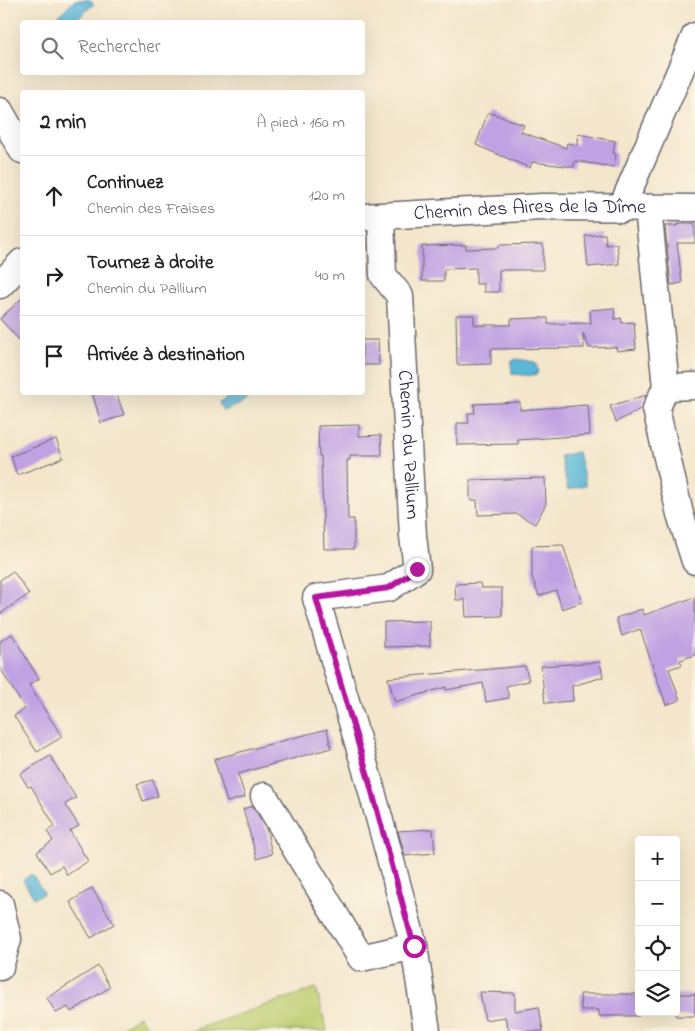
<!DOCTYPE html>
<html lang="fr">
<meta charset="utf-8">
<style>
body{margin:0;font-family:"Indie Flower",sans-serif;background:#f2f2f2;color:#202124}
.controls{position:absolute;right:15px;bottom:15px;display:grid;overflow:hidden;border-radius:5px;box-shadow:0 5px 20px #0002}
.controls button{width:45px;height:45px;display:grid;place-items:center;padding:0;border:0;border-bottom:1px solid #e0e0e0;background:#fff;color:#202124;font:25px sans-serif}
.stop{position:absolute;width:15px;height:15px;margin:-11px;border:4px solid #b5179e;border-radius:50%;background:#fff}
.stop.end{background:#b5179e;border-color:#fff;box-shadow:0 1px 5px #0008}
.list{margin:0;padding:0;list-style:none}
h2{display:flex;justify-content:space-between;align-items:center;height:65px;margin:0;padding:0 20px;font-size:21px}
h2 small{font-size:16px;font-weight:400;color:#757577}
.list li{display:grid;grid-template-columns:32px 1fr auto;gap:15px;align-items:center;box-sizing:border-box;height:80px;padding:0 20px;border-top:1px solid #e0e0e0}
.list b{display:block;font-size:19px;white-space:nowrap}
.list p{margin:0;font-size:16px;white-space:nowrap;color:#757577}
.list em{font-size:16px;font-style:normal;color:#757577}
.icon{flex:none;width:28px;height:28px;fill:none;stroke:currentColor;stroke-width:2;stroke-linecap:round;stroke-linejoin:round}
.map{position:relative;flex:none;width:695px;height:1031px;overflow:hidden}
.search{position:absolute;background:#fff;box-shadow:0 5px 20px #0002;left:20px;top:20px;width:345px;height:55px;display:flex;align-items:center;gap:12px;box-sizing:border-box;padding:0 18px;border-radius:5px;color:#757577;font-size:19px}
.panel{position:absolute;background:#fff;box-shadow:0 5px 20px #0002;left:20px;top:90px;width:345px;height:305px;border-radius:5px}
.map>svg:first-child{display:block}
.green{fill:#bdce71;stroke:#707856}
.water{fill:#5ab7d8;stroke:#3e6c8a}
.building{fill:#c0a1e3}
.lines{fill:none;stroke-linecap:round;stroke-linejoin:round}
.minor-casing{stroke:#6b676d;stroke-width:29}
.minor{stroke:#fff;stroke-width:26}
.route{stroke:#b5179e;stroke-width:6}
.labels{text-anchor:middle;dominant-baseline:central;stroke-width:4.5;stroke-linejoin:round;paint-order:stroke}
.street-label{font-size:20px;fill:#22223b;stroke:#fcf5e5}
</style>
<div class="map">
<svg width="695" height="1031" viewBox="0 0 695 1031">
<rect width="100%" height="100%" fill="#fcf5e5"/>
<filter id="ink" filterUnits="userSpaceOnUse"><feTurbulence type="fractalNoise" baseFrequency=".02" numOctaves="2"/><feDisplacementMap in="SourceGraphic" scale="10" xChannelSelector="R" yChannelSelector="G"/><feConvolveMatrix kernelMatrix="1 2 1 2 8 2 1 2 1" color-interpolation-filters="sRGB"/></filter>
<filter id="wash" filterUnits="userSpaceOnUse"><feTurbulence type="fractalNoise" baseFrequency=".0096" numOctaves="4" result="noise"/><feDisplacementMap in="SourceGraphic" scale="20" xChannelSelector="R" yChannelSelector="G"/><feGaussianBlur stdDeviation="1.12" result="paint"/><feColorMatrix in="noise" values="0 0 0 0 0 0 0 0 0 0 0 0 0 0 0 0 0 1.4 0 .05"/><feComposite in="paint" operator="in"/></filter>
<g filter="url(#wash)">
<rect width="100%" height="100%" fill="#f3e6cb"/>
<path class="green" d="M316 988 327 1031H191Z
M139 1016 151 1031H117Z"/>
<path class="water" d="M75 0H90L94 4 74 22H61L56 18Z
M516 359 535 362 538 370 537 374C529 377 520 374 512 374L511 362Z
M236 393H246L248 397 247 401 223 411 219 403Z
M578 452 586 485 568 490 560 456Z
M32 874 44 893 34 898 23 880Z"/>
<g id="blocks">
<path class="building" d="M488 112 524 125 521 132 566 148 567 143 577 145 578 134 615 141 613 153 616 154 614 167 575 161 574 167 532 162 530 168 476 145Z
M677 224H695V243H677L682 283 671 285 665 226H677Z
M605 234 606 245 617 244 619 264 588 267 585 236Z
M543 244V270H499V292H484V284H476V268L444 269V281H422V246L466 245V249L498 248 499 245Z
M22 298V343L0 319Z
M614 308 615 319 621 318 622 323 634 322 636 349 617 351 616 347 589 348 583 333 584 348 491 349V364L457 365 456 315H474V325H511V319L535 318H548V324L591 323 590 310Z
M362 340H378L379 365H362Z
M92 392H116L124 415 101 423Z
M646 395 642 408 616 422 610 406Z
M520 402V410L588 405 590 435 518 440V444L457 445V423H469L468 413H475L474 404Z
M359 425V436L381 435 382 456H350V460H347L348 519H354V549H324L321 456H319L318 426Z
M56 439 63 458 17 475 11 456Z
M545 478 546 504 535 524 517 514 478 515 477 500H470V480Z
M563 545 582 602 562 609 556 590 539 596 532 577V546Z
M13 571 29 594 0 614V580Z
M480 583 481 588H502V616L466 617 465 600H456L455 584Z
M695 597V655L680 660 682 665 669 669 680 700 666 705 640 629 622 636 616 618 642 609 644 615Z
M430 621V646L384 647V622Z
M12 634 39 679 29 685 62 737 37 752 14 716 25 709 0 668V641Z
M600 662 603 677 572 686 573 701 545 703 541 666Z
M525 666 529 681 506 686 509 698 486 702 483 683 446 690V687L395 702 388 678Z
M327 729 331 748 238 774 245 797 227 802 214 759Z
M50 756 76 798 65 804 79 826 70 831 88 861 67 875 62 866 50 873 37 852 53 841 47 831 55 826 31 786 28 787 20 774Z
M153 780 158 796 143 801 137 784Z
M253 806 266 828 272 854 257 859 243 809Z
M433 829 435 853 405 856 398 831Z
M92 888 114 924 91 938 70 902Z
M98 966 110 987 71 1012 68 1007 56 1013 47 998Z
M480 992 515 993V1011L539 1007 543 1031H509L505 1017 485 1020Z
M580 994H639V1016H599V1010H581Z
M676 994H695V1016H676Z"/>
</g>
</g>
<g filter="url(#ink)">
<use href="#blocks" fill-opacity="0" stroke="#6b676d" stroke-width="1"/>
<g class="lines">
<defs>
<g id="minor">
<path d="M0 111 22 150"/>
<path d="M648 208 666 387 656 409 680 514 695 561"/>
<path d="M621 209 695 36"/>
<path id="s1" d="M362 217 542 207 695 208"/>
<path id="s2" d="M381 217 383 275 400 296 413 536 417 569 389 588 316 598 368 777 414 946 427 1031"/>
<path d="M0 285 22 262"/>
<path d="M666 387 695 386"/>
<path d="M264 796 361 958 414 946"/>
<path d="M0 904 8 939 0 967"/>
</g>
</defs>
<use href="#minor" class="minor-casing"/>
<use href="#minor" class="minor"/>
</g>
</g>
<g class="lines" filter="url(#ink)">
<path class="route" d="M414 946 368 777 316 598 389 588 417 569"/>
</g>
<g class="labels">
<g class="street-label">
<text stroke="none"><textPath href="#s1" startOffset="168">Chemin des Aires de la Dîme</textPath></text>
<text stroke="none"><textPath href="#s2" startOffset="234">Chemin du Pallium</textPath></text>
</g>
</g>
</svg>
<div class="controls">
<button>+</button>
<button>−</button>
<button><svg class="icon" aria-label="locate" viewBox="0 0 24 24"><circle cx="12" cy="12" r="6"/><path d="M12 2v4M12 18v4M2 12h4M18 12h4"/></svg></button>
<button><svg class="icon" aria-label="layers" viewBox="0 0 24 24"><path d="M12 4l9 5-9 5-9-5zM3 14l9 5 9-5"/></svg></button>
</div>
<div class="stop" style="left:414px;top:946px"></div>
<div class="stop end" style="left:417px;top:569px"></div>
<div class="search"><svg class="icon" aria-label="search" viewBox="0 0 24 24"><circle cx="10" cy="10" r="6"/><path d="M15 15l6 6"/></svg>Rechercher</div>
<section class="panel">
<h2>2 min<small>À pied · 160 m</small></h2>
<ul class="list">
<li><svg class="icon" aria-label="ahead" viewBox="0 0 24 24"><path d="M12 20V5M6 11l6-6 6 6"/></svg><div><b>Continuez</b><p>Chemin des Fraises</p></div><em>120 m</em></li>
<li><svg class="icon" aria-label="right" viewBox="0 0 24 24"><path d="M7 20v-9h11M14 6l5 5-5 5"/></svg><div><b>Tournez à droite</b><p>Chemin du Pallium</p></div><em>40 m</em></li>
<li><svg class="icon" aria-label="arrive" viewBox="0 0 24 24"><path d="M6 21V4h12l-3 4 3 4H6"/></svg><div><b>Arrivée à destination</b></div></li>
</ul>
</section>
</div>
